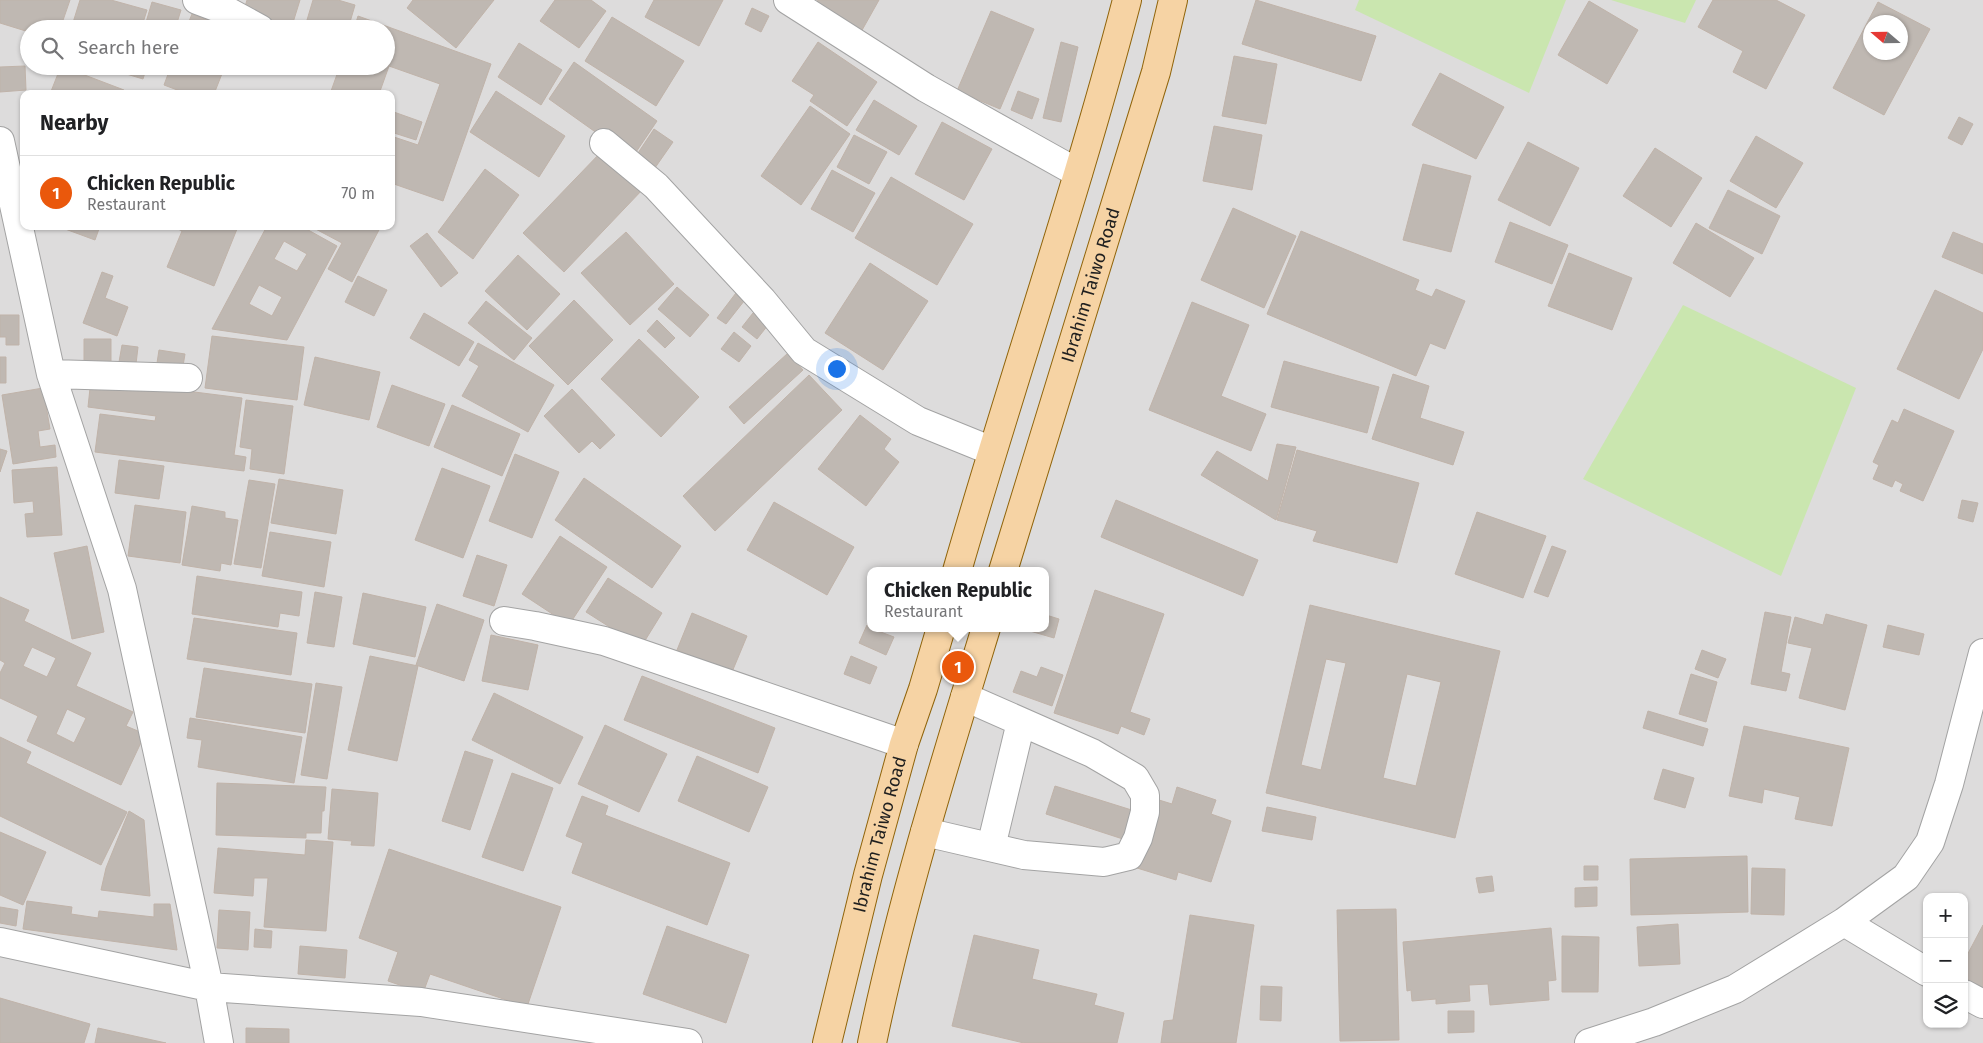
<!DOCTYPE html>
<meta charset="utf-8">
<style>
body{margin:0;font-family:"Fira Sans",sans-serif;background:#f2f2f2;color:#202124}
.controls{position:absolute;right:15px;bottom:15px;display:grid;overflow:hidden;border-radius:10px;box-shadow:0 1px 4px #0004}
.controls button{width:45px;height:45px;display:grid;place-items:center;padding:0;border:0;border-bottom:1px solid #e0e0e0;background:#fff;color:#202124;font:25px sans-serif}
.compass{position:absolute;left:1863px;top:15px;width:45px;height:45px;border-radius:50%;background:#fff;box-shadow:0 1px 4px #0004;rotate:290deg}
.you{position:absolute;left:836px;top:368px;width:18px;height:18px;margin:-12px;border:4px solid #fff;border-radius:50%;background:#1a73e8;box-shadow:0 0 0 8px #1a73e833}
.badge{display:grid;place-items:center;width:32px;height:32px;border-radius:50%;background:#ea580c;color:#fff;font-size:16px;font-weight:700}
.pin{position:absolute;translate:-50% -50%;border:2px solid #fff;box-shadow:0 1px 5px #0006}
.popup{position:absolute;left:867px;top:567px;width:182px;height:65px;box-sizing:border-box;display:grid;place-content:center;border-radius:10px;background:#fff;filter:drop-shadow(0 1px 4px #0005);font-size:16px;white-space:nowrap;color:#757577}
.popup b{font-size:19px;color:#202124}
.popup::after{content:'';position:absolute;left:50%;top:100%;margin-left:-10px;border:10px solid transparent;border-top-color:#fff}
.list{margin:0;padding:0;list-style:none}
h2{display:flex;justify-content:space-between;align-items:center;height:65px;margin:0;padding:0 20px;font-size:21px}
h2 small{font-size:16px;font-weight:400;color:#757577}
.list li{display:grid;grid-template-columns:32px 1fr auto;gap:15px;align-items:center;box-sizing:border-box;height:75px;padding:0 20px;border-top:1px solid #e0e0e0}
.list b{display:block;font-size:19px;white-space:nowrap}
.list p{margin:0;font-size:16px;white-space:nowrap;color:#757577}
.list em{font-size:16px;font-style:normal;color:#757577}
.icon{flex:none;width:28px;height:28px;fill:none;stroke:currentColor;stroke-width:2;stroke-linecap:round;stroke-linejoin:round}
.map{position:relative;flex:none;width:1983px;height:1043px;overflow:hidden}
.search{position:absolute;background:#fff;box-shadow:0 1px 4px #0004;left:20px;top:20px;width:375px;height:55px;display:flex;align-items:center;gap:12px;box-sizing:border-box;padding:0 18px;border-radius:28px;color:#757577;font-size:19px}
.panel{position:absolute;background:#fff;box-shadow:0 1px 4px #0004;left:20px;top:90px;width:375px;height:140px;border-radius:10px}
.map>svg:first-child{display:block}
.residential{fill:#dddcdc;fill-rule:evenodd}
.grass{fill:#cae6af}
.building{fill:#bfb8b2;stroke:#c0b3a9;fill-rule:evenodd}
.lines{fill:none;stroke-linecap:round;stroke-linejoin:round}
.minor-casing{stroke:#a3a3a3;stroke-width:30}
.major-casing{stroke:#90640a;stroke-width:30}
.minor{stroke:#fff;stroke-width:28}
.major{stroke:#f6d3a4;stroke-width:28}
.labels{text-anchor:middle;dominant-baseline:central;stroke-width:4;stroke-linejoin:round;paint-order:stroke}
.street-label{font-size:18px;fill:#1f1f1f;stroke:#fff}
</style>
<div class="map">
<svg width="1983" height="1043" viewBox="0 0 1983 1043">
<rect width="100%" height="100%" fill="#efece6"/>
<path class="residential" d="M0 0H1983V1043H0ZM1870 22H1900V52H1870ZM29 29H386V66H29ZM24 94H391V226H24ZM870 571H1046V628H870ZM1927 897H1964V1024H1927Z"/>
<path class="grass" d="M1359 0H1566L1529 93 1355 10Z
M1611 0H1696L1685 23Z
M1683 305 1856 388 1781 576 1583 479Z"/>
<path class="building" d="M0 0H70L60 29H29V32L0 23Z
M80 0H111L147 10 141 29H71Z
M247 0H300L291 29 243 13Z
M313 0H338L355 5 348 29H334L307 20Z
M413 0H494L456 48 407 8Z
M555 0H591L606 11 579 48 540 21Z
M654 0H723L699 46 645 17Z
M818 0H879L861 32 815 5Z
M1256 0 1376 36 1361 81 1242 44Z
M1713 0H1776L1805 15 1766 89 1733 72 1743 51 1698 27Z
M1589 1 1638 30 1607 84 1558 55Z
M152 2 181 10 175 29H144Z
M1878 2 1930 29 1884 115 1833 88ZM1870 22H1900V52H1870Z
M752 8 769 16 761 32 745 24Z
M991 11 1034 29 1000 109 957 91Z
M192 14 230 29H186Z
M358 16 491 64 443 201 391 183V136L418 145 440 84 389 66 379 94H330L340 66H386V29H354Z
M612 17 684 61 656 106 585 61Z
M818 42 877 82 847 126 810 101 814 95 792 81Z
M1061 42 1078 47 1061 122 1043 118Z
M519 43 562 70 541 105 498 77Z
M1234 56 1277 64 1266 124 1222 116Z
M574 62 657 121 632 158 549 99Z
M25 66 26 90 0 92V67Z
M61 66 124 90 123 94H50Z
M100 66H147L143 79Z
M171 66H225L214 94H188L164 85Z
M1440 73 1504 107 1476 159 1412 125Z
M496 91 565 136 539 177 470 132Z
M1018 91 1039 99 1032 119 1011 110Z
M874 100 917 126 899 155 856 130Z
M810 106 850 134 801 205 761 176Z
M391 111 422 122 416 140 391 132Z
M1959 117 1973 124 1962 145 1948 138Z
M942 122 992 149 964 200 915 174Z
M1214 126 1262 135 1252 190 1203 181Z
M654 129 673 142 650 175 632 162Z
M854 135 887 152 869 184 837 167Z
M1756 136 1803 163 1776 208 1730 181Z
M1528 142 1579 168 1550 226 1498 200Z
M1655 148 1702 178 1671 227 1623 196Z
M603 150 644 188 564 272 523 233Z
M1423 164 1471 176 1451 252 1403 240Z
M485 169 519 195 473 259 438 232Z
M832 170 875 193 853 232 811 209Z
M891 177 973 224 937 285 855 238Z
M1728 190 1780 216 1762 254 1709 228Z
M1233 208 1296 236 1264 308 1201 280Z
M1510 222 1568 245 1552 284 1495 262Z
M1696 223 1754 258 1730 297 1673 263Z
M57 226H100L95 240Z
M172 226H232L237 229 214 286 167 267 182 231Z
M267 226H301L337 246 287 340 212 329ZM284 241 307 254 297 271 274 259ZM259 285 282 297 272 316 249 304Z
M310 226H381L352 282 328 269 342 243Z
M1301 231 1419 280 1415 290 1432 297 1436 289 1465 301 1445 349 1430 343 1416 376 1267 314Z
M626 232 674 284 630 325 581 273Z
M1953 232 1983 244V274L1942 257Z
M427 233 458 273 441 287 410 246Z
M1569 253 1632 278 1612 330 1548 306Z
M518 255 560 294 527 330 485 291Z
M870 263 928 301 883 370 825 333Z
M102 272 113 276 105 298 128 307 117 336 83 323Z
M358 276 387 290 374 316 345 302Z
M677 287 709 315 690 337 658 309Z
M739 289 748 296 726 324 717 318Z
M1935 290 1983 313V349L1959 399 1897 369Z
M574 300 613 340 568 385 529 346Z
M486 301 532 338 514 360 468 323Z
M1192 302 1249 325 1221 396 1266 414 1251 451 1149 410Z
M424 313 474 342 459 366 410 338Z
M753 313 768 325 757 339 742 327Z
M0 315H19V345H6V337H0Z
M657 320 675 338 665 348 647 331Z
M734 332 751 346 739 362 721 349Z
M212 336 304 347 297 400 205 388Z
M84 339H111V363H84Z
M639 339 699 397 661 437 601 379Z
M478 343 554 385 528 432 462 396 479 366 469 360Z
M122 345 138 347 136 364 119 362Z
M159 350 185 354 183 366 157 363Z
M788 353 803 370 744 424 729 407Z
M0 357H6V383H0Z
M315 357 380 372 369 420 304 405Z
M1284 361 1379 387 1367 433 1271 407Z
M1393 374 1429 386 1420 418 1464 432 1453 465 1372 439Z
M809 375 842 410 715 531 683 496Z
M91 379 242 398 234 455 246 457 244 471 95 452 100 414 155 421 156 416 88 407Z
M392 385 445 404 429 446 377 427Z
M43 388 50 429 38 431 40 447 55 445 56 457 13 464 2 395Z
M572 389 615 435 600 449 592 441 579 453 544 416Z
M246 400 293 406 284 474 250 469 252 449 240 447Z
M452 405 520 434 502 476 434 447Z
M1904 409 1954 431 1923 501 1900 491 1903 484 1895 480 1892 487 1873 479 1879 465 1873 462 1892 420 1898 423Z
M860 415 891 439 884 449 899 462 866 506 818 469Z
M1277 444 1296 447 1276 520 1201 475 1217 451 1268 481Z
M0 449 7 451 0 472Z
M1297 450 1419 483 1397 563 1313 541 1317 531 1277 520Z
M515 454 559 472 532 538 489 521Z
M119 460 164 466 159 499 115 493Z
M57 467 62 535 27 537 25 514 34 513 33 501 14 503 12 470Z
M442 468 490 486 463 558 415 540Z
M584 478 681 546 652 588 555 520Z
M279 479 343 490 336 534 271 523Z
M249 480 275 484 261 568 234 564Z
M1116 500 1258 560 1243 596 1101 537Z
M1962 500 1978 503 1973 522 1958 518Z
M774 502 854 547 827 595 747 550Z
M135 505 186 512 180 563 128 556Z
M192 506 225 512V518L238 520 231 565 221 563 220 571 182 565Z
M1477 512 1546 536 1523 598 1455 574Z
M270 532 331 542 324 587 262 576Z
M560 536 607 567 569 625 522 594Z
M87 546 104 632 72 639 54 553Z
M1552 546 1566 551 1548 597 1534 592Z
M477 555 507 565 494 606 463 596Z
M197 576 302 592 299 616 280 613 278 627 192 614Z
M608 578 662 613 641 647 586 612Z
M1095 590 1164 614 1130 712 1150 719 1144 735 1121 726 1118 734 1054 713Z
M315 592 342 597 334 647 307 643Z
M363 593 426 607 415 657 353 644Z
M0 597 29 610 24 621 91 653 76 686 133 712 126 726 145 734 121 785 27 741 38 716 0 698V673L5 663 0 660ZM32 647 56 658 47 677 23 666ZM67 709 86 718 74 743 56 734Z
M437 604 484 620 464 681 416 665Z
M1310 605 1500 651 1455 838 1266 793ZM1326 659 1346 663 1321 770 1301 765ZM1407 674 1441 682 1416 786 1383 778Z
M1765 612 1791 617 1781 672 1790 674 1786 691 1751 684Z
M692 613 747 636 732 672 677 650Z
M1826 614 1867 625 1845 710 1799 698 1812 648 1788 643 1795 617 1823 625Z
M1046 615 1059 619 1054 638 1030 631 1031 628H1046Z
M194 618 297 633 291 675 187 659Z
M867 625 870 628 894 637 886 655 859 643Z
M1888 625 1924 634 1919 655 1883 647Z
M491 635 538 645 528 690 482 681Z
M1702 650 1726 659 1718 678 1695 669Z
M370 656 418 666 397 761 348 750Z
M851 656 877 667 870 684 844 674Z
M1041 667 1063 675 1052 706 1013 692 1021 671 1037 677Z
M204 668 312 684 305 733 196 717Z
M1691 674 1717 682 1706 722 1679 714Z
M642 676 775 728 758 773 624 720Z
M316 683 342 687 327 779 301 775Z
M494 693 583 737 560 784 472 740Z
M1648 711 1708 729 1703 746 1643 728Z
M190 718 302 737 294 783 198 767 202 740 187 738Z
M605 725 667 754 639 812 578 784Z
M1744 726 1849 748 1832 826 1795 819 1800 797 1764 789 1762 803 1729 796Z
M0 737 31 752 26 763 127 812 101 865 0 816Z
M465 751 493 760 470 830 442 821Z
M697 756 768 787 749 832 678 801Z
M1663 769 1694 778 1685 808 1654 799Z
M512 773 553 788 523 871 482 857Z
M217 783 326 787 324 811H322L321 833H306V838L216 835Z
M1055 786 1138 812 1129 841 1046 814Z
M1177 787 1216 800 1211 814 1231 821 1211 882 1178 872 1176 880 1137 868 1159 800 1172 804Z
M332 789 378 793 374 846 351 845 352 841 328 839Z
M582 796 608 806 605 815 730 863 707 925 572 873 583 843 566 836Z
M1267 807 1316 817 1312 840 1262 831Z
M129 811 144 820 150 896 101 890 106 868Z
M0 832 46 852 23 905 0 895Z
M306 840 333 842 326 931 264 927 268 878H254L253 896 214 893 218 848 305 855Z
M389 849 561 907 527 1007 430 974 423 993 388 981 398 952 359 938Z
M1747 856 1748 912 1631 915 1630 859Z
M1584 866H1598V880H1584Z
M1752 868 1785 869 1784 915 1751 914Z
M1492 876 1494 891 1479 893 1476 878Z
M1597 887V906L1575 907V888Z
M27 901 72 907 71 914 98 918 99 911 154 917V904H170L177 950 23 929Z
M0 907 18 910 16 926 0 923Z
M1396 909 1399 1040 1340 1041 1337 910Z
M219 910 250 912 248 950 217 948Z
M1190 915 1254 925 1236 1043H1161L1164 1021 1173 1020Z
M1678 924 1680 964 1639 966 1637 927Z
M1983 925V995L1964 985V961Z
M667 926 749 955 726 1023 643 994Z
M1551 928 1556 980 1548 981 1549 1000 1490 1005 1488 984 1469 985 1470 1001 1436 1004V999L1412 1001 1411 990 1407 991 1403 942Z
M255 929 272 931 271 948 254 947Z
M974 935 1039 950 1032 979 1097 994 1094 1005 1124 1013 1117 1043H1024L952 1026Z
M1562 936 1599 937 1598 992H1562Z
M300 946 347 950 345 978 298 974Z
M1261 986 1282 987 1281 1021 1260 1020Z
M0 998 90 1024 84 1043H0Z
M1448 1011H1474V1032L1448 1033Z
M98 1028 166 1043H95Z
M246 1028 289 1029V1043H246Z"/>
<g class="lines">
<defs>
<path id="minor" d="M197 0 229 12 260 29
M788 0 926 88 1078 173
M0 141 51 374 122 589 209 987 219 1043
M604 143 656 186 762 300 804 351 918 421 992 451
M51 374 188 378
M504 621 535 626 604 641 904 744
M925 832 1024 855 1104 862 1129 856 1138 838 1145 812V795L1135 778 1092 753 965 697
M991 847 1021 722
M1844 922 1927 972
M0 942 209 987 421 1002 688 1043
M1964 994 1983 1004
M1589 1043 1654 1022 1735 989 1844 922 1906 877 1930 842 1949 784 1983 653"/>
<g id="major">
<path d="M957 571C1012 380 1077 192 1127 0"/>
<path id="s1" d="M1003 571 1156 72 1173 0"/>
<path id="s2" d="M827 1043 868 875 904 744 923 689 941 628"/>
<path d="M872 1043C901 903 944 765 986 628"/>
</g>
</defs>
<use href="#minor" class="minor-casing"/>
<use href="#major" class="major-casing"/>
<use href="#minor" class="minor"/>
<use href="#major" class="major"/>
</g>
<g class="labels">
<g class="street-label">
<text stroke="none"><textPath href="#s1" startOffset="299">Ibrahim Taiwo Road</textPath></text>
<text stroke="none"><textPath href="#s2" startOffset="215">Ibrahim Taiwo Road</textPath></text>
</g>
</g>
</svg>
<div class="controls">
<button>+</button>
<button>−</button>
<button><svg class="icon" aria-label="layers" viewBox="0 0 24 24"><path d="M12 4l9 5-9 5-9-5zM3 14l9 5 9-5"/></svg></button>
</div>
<svg class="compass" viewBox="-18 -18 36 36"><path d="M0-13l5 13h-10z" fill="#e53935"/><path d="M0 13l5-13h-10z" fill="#757577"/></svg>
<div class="you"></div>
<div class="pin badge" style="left:958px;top:667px">1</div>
<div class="popup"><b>Chicken Republic</b>Restaurant</div>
<div class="search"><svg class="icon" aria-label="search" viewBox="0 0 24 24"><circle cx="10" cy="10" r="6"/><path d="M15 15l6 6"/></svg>Search here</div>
<section class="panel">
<h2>Nearby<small></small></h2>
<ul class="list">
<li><span class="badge">1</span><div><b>Chicken Republic</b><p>Restaurant</p></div><em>70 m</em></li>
</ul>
</section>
</div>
